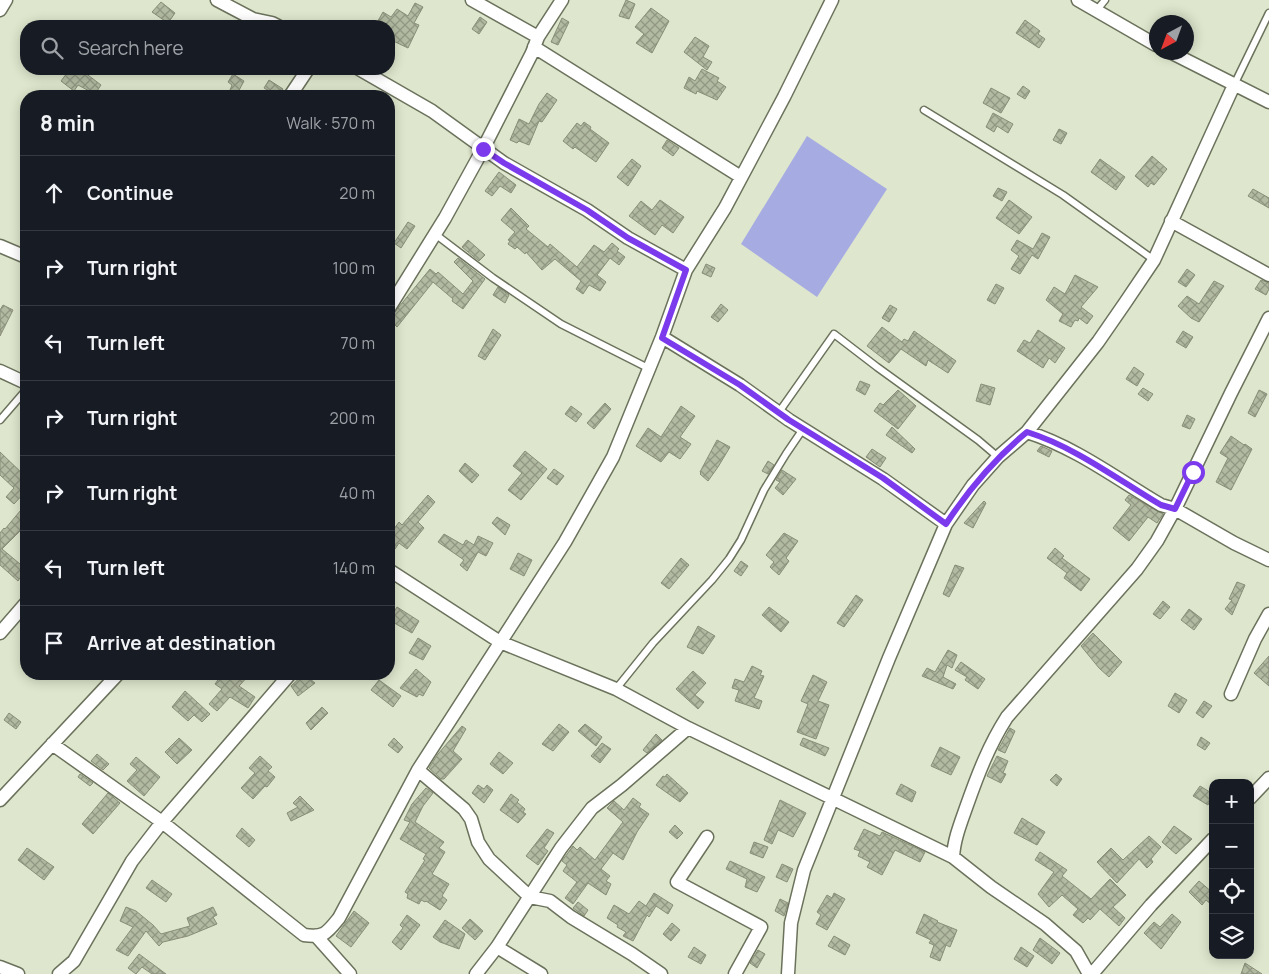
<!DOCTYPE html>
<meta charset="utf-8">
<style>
body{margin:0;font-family:Manrope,sans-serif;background:#20242c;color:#f1f3f6}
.controls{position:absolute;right:15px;bottom:15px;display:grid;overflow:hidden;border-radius:10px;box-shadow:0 2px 12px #0003}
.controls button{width:45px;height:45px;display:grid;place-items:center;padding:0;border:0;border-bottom:1px solid #363941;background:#171b24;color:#f1f3f6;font:25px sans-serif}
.compass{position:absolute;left:1149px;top:15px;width:45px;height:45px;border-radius:50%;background:#171b24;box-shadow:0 2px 12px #0003;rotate:221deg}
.stop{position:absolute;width:15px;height:15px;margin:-11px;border:4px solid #7c3aed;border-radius:50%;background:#fff}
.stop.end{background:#7c3aed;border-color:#fff;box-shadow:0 1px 5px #0008}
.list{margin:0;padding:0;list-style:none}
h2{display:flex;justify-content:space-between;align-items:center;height:65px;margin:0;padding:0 20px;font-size:21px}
h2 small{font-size:16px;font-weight:400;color:#9ea1a6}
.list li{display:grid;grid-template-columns:32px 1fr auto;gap:15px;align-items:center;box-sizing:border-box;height:75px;padding:0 20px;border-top:1px solid #363941}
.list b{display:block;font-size:19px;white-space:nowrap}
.list em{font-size:16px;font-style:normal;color:#9ea1a6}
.icon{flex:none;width:28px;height:28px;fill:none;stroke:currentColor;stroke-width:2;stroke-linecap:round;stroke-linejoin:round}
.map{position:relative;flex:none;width:1269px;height:974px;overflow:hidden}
.search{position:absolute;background:#171b24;box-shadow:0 2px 12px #0003;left:20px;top:20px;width:375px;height:55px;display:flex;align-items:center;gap:12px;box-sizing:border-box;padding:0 18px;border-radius:20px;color:#9ea1a6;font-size:19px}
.panel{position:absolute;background:#171b24;box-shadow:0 2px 12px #0003;left:20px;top:90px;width:375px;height:590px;border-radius:20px}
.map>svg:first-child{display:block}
.pitch{fill:#a6ace2}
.building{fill:url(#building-cross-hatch);stroke:#888e78}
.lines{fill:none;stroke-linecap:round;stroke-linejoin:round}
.service-casing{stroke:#6b725c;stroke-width:9}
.minor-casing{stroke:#6b725c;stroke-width:15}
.service{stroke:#fff;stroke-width:6}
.minor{stroke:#fff;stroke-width:12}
.route{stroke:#7c3aed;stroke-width:6}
</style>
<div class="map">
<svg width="1269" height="974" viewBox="0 0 1269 974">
<defs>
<pattern id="building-cross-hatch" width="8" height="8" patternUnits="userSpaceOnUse" patternTransform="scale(1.25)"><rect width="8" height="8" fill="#b2baa1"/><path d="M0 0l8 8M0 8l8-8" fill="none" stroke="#919783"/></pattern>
</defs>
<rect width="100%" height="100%" fill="#dee6cd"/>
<path class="pitch" d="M807 136 887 189 817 297 741 244Z"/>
<path class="building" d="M626 0 635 4 629 19 619 16Z
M161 2 175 13 168 23 152 12Z
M415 3 423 7 414 23 419 25 408 48 389 39V26H375L383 12 391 17 397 9 408 16Z
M651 8 669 21 652 53 636 43 644 34 635 27Z
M480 17 487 22 479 34 472 29Z
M562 18 569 22 558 45 551 42Z
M1025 20 1040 31 1038 34 1045 39 1039 48 1016 33Z
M695 37 709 46 703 57 712 62 707 70 684 52Z
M70 69H80L101 85 95 94 78 85 74 91 61 81Z
M702 69 719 78 717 81 726 87 717 100 697 91 696 94 684 88 689 77 695 81Z
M233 74 244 81 237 94 230 90 232 85 228 82Z
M269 80 283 89 278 96 264 88Z
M1023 86 1030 91 1025 99 1017 94Z
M991 88 1010 98 1001 113 983 103Z
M547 93 557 100 542 122 539 121 529 145 519 141 517 143 510 140 519 119 529 124 539 104Z
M993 113 1013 124 1008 133 997 126 994 132 986 127Z
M584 122 591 127 590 129 609 143 596 162 575 147 573 149 563 141 577 123 581 126Z
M1059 129 1067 133 1061 144 1053 140Z
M667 140 679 148 673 156 662 148Z
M1152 156 1167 169 1154 185 1151 183 1148 187 1135 176Z
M632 159 641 166 628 186 617 177Z
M1100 159 1125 177 1116 190 1091 172Z
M499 172 516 185 511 193 500 186 492 196 485 191Z
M998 188 1007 192 1002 201 993 196Z
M1253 189 1269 198V208L1248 196Z
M660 200 684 217 673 233 662 225 655 235 629 216 641 201 652 210Z
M1009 200 1032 217 1019 234 996 218Z
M511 208 529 226 526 229 548 247 550 244 577 267 594 245 604 252 612 243 619 249 617 251 625 257 619 265 610 258 597 275 606 282 600 291 589 285 583 294 576 289 581 281 555 259 542 270 526 252 525 254 517 247 515 249 508 244 510 241 508 240 515 232 501 220Z
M408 222 415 226 401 248 394 243Z
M1042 233 1050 237 1038 259 1032 255 1020 274 1011 269 1019 256 1011 250 1017 240 1033 249Z
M468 240 485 255 479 261 462 247Z
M458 258 485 279 463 309 452 301 453 299 433 282 397 327 389 319 430 269 436 274 438 272 463 294 473 281 454 262Z
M706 264 715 268 711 277 702 273Z
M1187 269 1195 275 1186 287 1178 282Z
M1075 275 1098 287 1081 307 1093 316 1087 324 1079 318 1078 321 1075 320 1071 327 1059 321 1063 314 1046 300 1054 287 1065 294Z
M1261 280 1269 283V289L1266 295 1255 289Z
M1214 281 1224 286 1199 322 1191 318 1178 306 1187 296 1199 304Z
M996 284 1004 288 995 304 987 300Z
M498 287 509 295 505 303 493 295Z
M721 304 728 310 718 322 711 317Z
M3 305 13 310 0 336V310Z
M890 305 897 309 889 322 882 318Z
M882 327 902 342 904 339 908 341 914 331 956 361 948 373 928 360 926 366 901 349 889 363 867 346Z
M493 329 501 335 485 360 478 356Z
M1038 330 1065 348 1055 363 1049 358 1043 368 1017 351 1024 340 1030 343Z
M1183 331 1193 337 1186 348 1176 342Z
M1134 367 1144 374 1137 386 1126 379Z
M860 381 870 385 865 395 856 390Z
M981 384 995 388 990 405 976 401Z
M1143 388 1153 394 1148 401 1138 394Z
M898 390 916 406 898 429 874 411 880 403 883 405Z
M1259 390 1267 394 1255 417 1248 413Z
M605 403 611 409 594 429 587 423Z
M571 406 582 414 576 422 565 414Z
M681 406 695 416 680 437 691 444 680 459 669 452 661 462 636 446 648 428 661 437Z
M1187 415 1195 419 1190 429 1182 426Z
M892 427 915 449 912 453 886 435Z
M1231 436 1244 445 1245 444 1252 449 1231 490 1216 482 1228 458 1220 453Z
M717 440 730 447 718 467 708 481 700 474 701 473 700 472Z
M1041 446 1052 451 1049 457 1037 451Z
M872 449 886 458 880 467 866 457Z
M525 451 547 469 521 500 508 490 522 473 513 466Z
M0 452 26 477V491L14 504 6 497 14 488 0 475Z
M768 461 774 465 768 474 762 471Z
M465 463 479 475 472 483 459 471Z
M554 469 564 476 557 485 547 478Z
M782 470 796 479 783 495 775 488 780 482 776 480Z
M428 495 435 502 418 522 424 528 407 549 399 543 395 549 389 545V536L399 522 402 525Z
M1129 495 1163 514 1157 523 1148 517 1129 541 1113 528 1131 505 1125 500Z
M984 501 986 503 973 528 964 523Z
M26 504V534L21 530 2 549 26 569 18 581 0 565V533L4 528 5 529Z
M497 517 510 525 505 535 492 523Z
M784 533 798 541 786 558 789 561 779 575 770 567 774 562 766 555Z
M444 534 463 545 466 540 474 545 478 536 493 543 486 556 478 552 467 571 460 565 464 560 438 542Z
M1055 548 1064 556 1062 558 1090 579 1081 591 1064 578 1067 573 1047 558Z
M518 553 532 560 524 576 510 569Z
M681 558 689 565 669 589 661 583Z
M741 561 748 566 741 576 734 571Z
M955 565 964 568 949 597 943 594Z
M1237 582 1245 585 1232 615 1225 609 1232 600 1229 599Z
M856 595 863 600 844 627 837 623Z
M1163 601 1170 607 1160 619 1153 614Z
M397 607 419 621 412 633 389 620Z
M769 607 789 622 781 632 762 615Z
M1189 609 1202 619 1194 630 1181 620Z
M698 626 715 636 703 654 687 647Z
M1093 633 1122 662 1109 677 1099 668 1081 646Z
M418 638 431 646 423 660 409 653Z
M948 650 957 655 952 668 947 665 943 677 956 684 953 689 922 676 927 668 935 672Z
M1269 656V686L1254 673Z
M961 662 985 679 978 689 965 680 967 677 955 670Z
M752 666 762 671 760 675 764 676 754 698 762 701 759 709 735 701 739 690 732 688 735 679 744 682Z
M416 669 431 682 423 696 419 694 417 697 400 688Z
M693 671 706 683 695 695 704 702 698 709 676 689Z
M222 674H250L239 686 255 697 248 708 230 697 217 711 209 704 222 689 215 684Z
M304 674 315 683 298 696 291 686Z
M813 675 827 682 818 701 829 705 816 739 797 732 808 704 801 701Z
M379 680 401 696 393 707 371 690Z
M185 691 210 714 202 722 194 715 188 721 172 707Z
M1175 693 1187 700 1179 713 1168 706Z
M1204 701 1212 706 1203 718 1196 713Z
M322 707 328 713 311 730 306 723Z
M9 713 21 722 16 729 4 720Z
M559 724 569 732 553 751 542 744Z
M585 724 602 737 596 746 578 731Z
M462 726 466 729 453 751 462 759 444 779H441L429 768 438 754Z
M1010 728 1015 731 1005 753 998 750Z
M656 734 662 740 647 753 643 750Z
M1201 737 1210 743 1205 750 1197 745Z
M179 738 192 750 177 764 165 752Z
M394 738 403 747 398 753 388 745Z
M803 738 829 748 825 756 800 745Z
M602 743 611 749 600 763 591 756Z
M940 747 960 757 951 775 931 766Z
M499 752 513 763 503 774 490 764Z
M97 754 109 764 103 770 91 761Z
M260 756 272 767 268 771 275 777 267 787 265 786 253 799 241 788 255 773 249 768Z
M997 756 1008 761 1003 773 1006 774 1001 783 987 776Z
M136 757 160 777 144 796 127 781 137 770 130 764Z
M80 774 93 783 90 786 78 777Z
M667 774 688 793 680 802 656 785 663 776 665 777Z
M1056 774 1062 779 1057 786 1050 780Z
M901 784 916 792 912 802 896 794Z
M478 785 484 789 487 785 493 790 484 803 472 793Z
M1200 786 1213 794 1208 805 1193 796Z
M426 788 433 793 423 806 415 822 444 842 439 848 445 852 432 874 449 884 442 896 447 900 440 910 426 901 425 902 421 900 419 904 407 898 408 894 405 892 425 860 423 859 426 854 400 839 410 822 404 820 412 804Z
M108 793 120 803 93 834 82 824Z
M511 794 519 800 517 802 525 809 523 812 526 814 518 823 500 810Z
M300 796 314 810 291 821 287 813 298 807 293 803Z
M633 798 641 804 639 807 649 814 637 832 623 860 613 853 601 869 610 876 606 881 611 884 606 895 588 883 573 904 565 898 577 882 563 871 567 865 562 861 573 846 577 850 580 847 595 860 623 822 607 808 614 801 624 810Z
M780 800 806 813 793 837 778 830 772 844 764 840Z
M1022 818 1045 832 1037 845 1014 833Z
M675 825 683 833 677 839 669 832Z
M1174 826 1192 839 1176 854 1162 842Z
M242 828 255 840 249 847 236 836Z
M547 829 554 833 544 848 548 851 538 865 526 856Z
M864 829 880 836 882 832 925 852 920 862 895 850 882 875 867 867 870 862 858 856 860 851 854 849Z
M1149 836 1161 847 1151 859 1153 862 1147 868 1139 859 1117 883 1097 862 1111 848 1123 860Z
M754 842 768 847 763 858 750 853Z
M27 848 54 867 44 880 18 860Z
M1040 852 1067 870 1062 876 1091 899 1110 879 1126 895 1113 907 1125 918 1119 926 1100 909 1090 920 1088 918 1083 923 1073 915 1078 909 1062 895 1049 907 1038 894 1054 872 1035 860Z
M730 861 765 877 757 892 745 887 747 879 726 869Z
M782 864 793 869 787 882 776 877Z
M152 880 172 894 166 902 146 888Z
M1199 881 1213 893V906L1206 900 1202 905 1189 892Z
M654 893 673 905 668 914 656 906 649 917 647 915 633 941 623 936 626 932 617 927 618 925 607 918 614 905 629 914 639 901 646 906Z
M834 893 845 899 827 930 816 924 821 915 817 912 827 895 832 898Z
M780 899 788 903 784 916 775 911Z
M578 902 588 910 584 916 573 908Z
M126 907 136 911 153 925 161 934 190 926 187 918 213 907 217 915 213 917 217 924 188 936 163 942 159 946 146 931 128 956 116 950 133 927 120 921Z
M354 911 369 923 351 947 336 936Z
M924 914 938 921 937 922 957 930 950 947 946 945 940 961 930 957 934 945 929 943 931 940 916 933Z
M1172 914 1181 922 1161 949 1144 933 1154 922 1160 927Z
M407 915 420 925 401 950 392 942 403 928 400 925Z
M470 919 483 931 475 940 462 928Z
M445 920 465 934 459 949 440 942 433 937Z
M672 923 680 930 671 941 663 934Z
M834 936 850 945 845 955 828 946Z
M1040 938 1060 953 1052 964 1033 950Z
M694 947 706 955 701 964 688 957Z
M1021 947 1034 956 1027 967 1014 959Z
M758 950 765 954 757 968 750 963Z
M139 954 166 974H152L142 967 136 974 128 968Z
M1245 963 1262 974H1241Z"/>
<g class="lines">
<defs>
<path id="service" d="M1096 11 1105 0
M1234 85 1269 13
M924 110 1063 195 1154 260
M435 234 493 278 561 324 648 368
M779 412 834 334 877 367 978 440 998 457
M0 420 26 390
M616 689 653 643 712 580 729 559 741 540 764 490 786 454 803 429"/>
<path id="minor" d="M217 0 253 19 272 23 278 26
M472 0 538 37
M1078 0 1156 45
M0 10 6 0
M534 47 741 177
M1170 52 1269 102
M359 69 432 111 504 163 587 210 628 238 686 270
M290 96 308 69
M1171 221 1269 275
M0 246 26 257
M389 308 445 218 483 149 532 53 538 37 562 0
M662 337 740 385 789 420 883 479 946 524
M0 371 26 383
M1027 432C1075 447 1117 479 1161 505L1175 509 1234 543 1269 560
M389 570 500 642 616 689 688 728 953 857 991 887 1045 924 1076 951 1089 974
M0 633 26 603
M1231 694 1255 639 1269 614
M52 744 162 822 304 935C324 938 327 933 339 918L418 770 565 542 613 457 662 337 686 270 725 208 784 97 832 0
M418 770 464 809 471 819 478 842 489 859 530 897 550 901 571 917 632 954 661 974
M1250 798 1269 778
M0 800 118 674
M707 837 677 882 761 927 735 974
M953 857C954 839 961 822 967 805 978 774 989 745 1007 717L1137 569 1157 541 1177 505 1231 393 1269 318
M317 937 350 974
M497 947 541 974
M0 967 18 974
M59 974 74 961 132 861 162 822 290 674
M476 974 497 947 561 848 592 808 622 785 688 728
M788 974 791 923 804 870 889 658 946 524 973 485 998 457 1027 432 1098 342 1125 303 1154 260 1234 85
M1092 974 1151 905 1213 839"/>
</defs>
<use href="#service" class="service-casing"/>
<use href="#minor" class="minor-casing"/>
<use href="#service" class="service"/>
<use href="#minor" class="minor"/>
</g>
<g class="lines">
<path class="route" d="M483 149 504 163 587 210 628 238 686 270 662 338 740 385 789 420 883 478 946 524C969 489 994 459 1027 432 1075 447 1117 479 1161 505L1175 509 1193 472"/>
</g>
</svg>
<div class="controls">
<button>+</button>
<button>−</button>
<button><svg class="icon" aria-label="locate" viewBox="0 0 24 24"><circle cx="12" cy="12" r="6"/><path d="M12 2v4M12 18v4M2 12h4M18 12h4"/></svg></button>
<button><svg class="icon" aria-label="layers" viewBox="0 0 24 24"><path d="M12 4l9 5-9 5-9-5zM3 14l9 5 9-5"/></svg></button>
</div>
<svg class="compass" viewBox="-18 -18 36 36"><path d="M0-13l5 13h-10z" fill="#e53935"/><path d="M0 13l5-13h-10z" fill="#9ea1a6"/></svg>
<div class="stop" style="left:1193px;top:472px"></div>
<div class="stop end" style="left:483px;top:149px"></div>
<div class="search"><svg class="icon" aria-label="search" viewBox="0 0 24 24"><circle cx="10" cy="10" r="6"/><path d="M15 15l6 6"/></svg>Search here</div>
<section class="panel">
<h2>8 min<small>Walk · 570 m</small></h2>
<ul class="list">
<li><svg class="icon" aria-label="ahead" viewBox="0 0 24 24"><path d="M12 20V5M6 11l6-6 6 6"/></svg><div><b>Continue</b></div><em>20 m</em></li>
<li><svg class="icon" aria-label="right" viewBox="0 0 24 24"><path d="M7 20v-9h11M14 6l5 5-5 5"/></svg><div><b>Turn right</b></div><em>100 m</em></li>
<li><svg class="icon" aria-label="left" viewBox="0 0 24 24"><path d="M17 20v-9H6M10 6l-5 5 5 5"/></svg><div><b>Turn left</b></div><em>70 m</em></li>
<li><svg class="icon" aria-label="right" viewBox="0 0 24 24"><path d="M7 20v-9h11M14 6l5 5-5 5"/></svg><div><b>Turn right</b></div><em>200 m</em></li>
<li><svg class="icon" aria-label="right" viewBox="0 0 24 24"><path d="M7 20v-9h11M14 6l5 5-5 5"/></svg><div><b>Turn right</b></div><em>40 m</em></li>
<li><svg class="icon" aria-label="left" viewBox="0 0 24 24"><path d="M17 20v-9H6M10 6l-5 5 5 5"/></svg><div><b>Turn left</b></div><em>140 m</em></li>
<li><svg class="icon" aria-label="arrive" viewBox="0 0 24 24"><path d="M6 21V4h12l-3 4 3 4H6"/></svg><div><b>Arrive at destination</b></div></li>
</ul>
</section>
</div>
